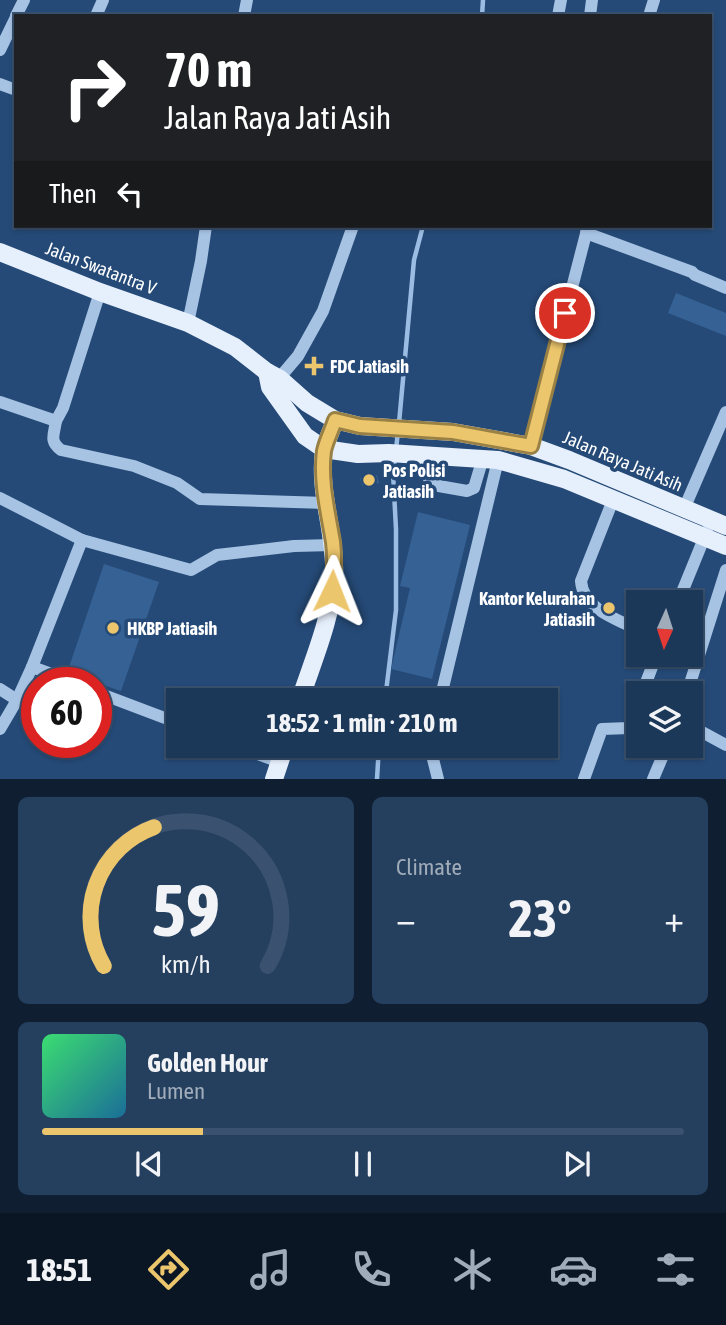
<!DOCTYPE html>
<meta charset="utf-8">
<style>
:root{--surface:#1c3859;--page:#253f5f;--text:#f1f3f6;--muted:#a0acba;--line:#3a526f;--accent:#ecc66c}
body{margin:0;font-family:"Asap Condensed",sans-serif;background:var(--page);color:var(--text);height:100vh;display:flex;flex-direction:column;font-size:26px;white-space:nowrap}
*{box-sizing:border-box;margin:0}
p{font-size:23px;color:var(--muted)}
.icon{flex:none;width:38px;height:38px;fill:none;stroke:currentColor;stroke-width:2;stroke-linecap:round;stroke-linejoin:round}
.map{position:relative;height:779px;overflow:hidden}
.sheet{display:flex;flex-direction:column;gap:18px;padding:18px;background:#0f1f31;flex:1}
.sheet>*{flex:none}
.guide{position:absolute;left:14px;top:14px;width:698px;height:214px;border-radius:0px;box-shadow:0 2px 5px #0004,0 0 0 2px var(--line);background:#202124;color:#fff;overflow:hidden}
.needle{width:46px;rotate:183deg}
.buttons{position:absolute;left:626px;top:590px;display:grid;gap:14px}
.buttons a{display:grid;place-items:center;width:77px;height:77px;border-radius:0px;background:var(--surface);box-shadow:0 2px 5px #0004,0 0 0 2px var(--line);font-size:35px}
.speed{position:absolute;left:21px;top:667px;display:flex;gap:14px;font-size:35px;font-weight:700;text-align:center}
.speed>*{display:grid;place-content:center;width:91px;height:91px;border-radius:50%;background:var(--surface);box-shadow:0 2px 5px #0004,0 0 0 2px var(--line);line-height:1}
.speed .limit{border:10px solid #d22;background:#fff;color:#111}
.pin{position:absolute;display:grid;place-items:center;width:60px;height:60px;color:#fff;margin:-30px;border:4px solid #fff;border-radius:50%;box-shadow:0 2px 7px #0007}
.me{position:absolute;width:77px;margin:-38px;rotate:2deg;stroke-linejoin:round;filter:drop-shadow(0 0 5px #0008)}
.turn{display:flex;align-items:center;gap:24px;height:147px;padding:0 35px;font-size:32px}
.turn .icon{width:91px;height:91px;stroke-width:2.5}
.turn b{display:block;font-size:49px;line-height:60px}
.then{display:flex;align-items:center;height:66px;padding:0 35px;background:#0003;gap:14px;font-size:26px}
.big{font-size:52px;font-weight:700;line-height:1.1}
.sheet .tile{flex:1;display:flex;flex-direction:column;justify-content:center;gap:10px;min-width:0;padding:0 24px;border-radius:10px;background:var(--page)}
.sheet .dial{align-items:center;gap:0}
.dial svg{height:182px;overflow:visible;fill:none;stroke:var(--line);stroke-width:7;stroke-linecap:round;text-anchor:middle}
.dial text{fill:var(--text);stroke:none}
.song{display:flex;align-items:center;gap:21px}
.cover{width:84px;height:84px;border-radius:10px;background:linear-gradient(135deg,hsl(140 70% 55%),hsl(200 70% 35%))}
.played{height:7px;border-radius:4px;background:linear-gradient(90deg,var(--accent) 25%,var(--line) 25%)}
.keys{display:flex;justify-content:space-around;direction:ltr}
.heat{display:flex;justify-content:space-between;align-items:center;font-size:38px;direction:ltr}
.sheet .tiles{flex:1;display:grid;gap:18px;grid-template-columns:1fr 1fr}
.tile:last-child{grid-column:span 2}
.trip{position:absolute;left:166px;top:688px;width:392px;height:70px;border-radius:0px;background:var(--surface);box-shadow:0 2px 5px #0004,0 0 0 2px var(--line);font-weight:700;line-height:70px;text-align:center}
.tabs{display:flex;height:112px;justify-content:space-around;align-items:center;background:#0b1624;color:var(--muted)}
.tabs .icon{width:49px;height:49px}
.tabs .selected{color:var(--accent)}
.tabs b{font-size:32px;color:var(--text)}
.map>svg:first-child{display:block}
.lines{fill:none;stroke-linecap:round;stroke-linejoin:round}
.stream{stroke:#9cbde3;stroke-width:4.5}
.building{fill:#366194}
.minor{stroke:#a7c3e3;stroke-width:12}
.major{stroke:#e6effc;stroke-width:18}
.route-casing{stroke:#998146;stroke-width:18}
.route{stroke:#ecc66c;stroke-width:12}
.poi-dot{fill:#ecc66c;stroke:#254a77;stroke-width:2.5}
.labels{text-anchor:middle;dominant-baseline:central;stroke-width:7;stroke-linejoin:round;paint-order:stroke}
.street-label{font-size:18px;fill:#fff;stroke:#254a77}
.poi-label{font-size:18px;font-weight:bold;fill:#fff;stroke:#254a77;text-anchor:start}
</style>
<div class="map">
<svg width="726" height="779" viewBox="0 0 726 779">
<rect width="100%" height="100%" fill="#254a77"/>
<g class="lines">
<g class="stream">
<polyline points="482,16 483,0"/>
<polyline points="399,423 414,260 423,226"/>
<polyline points="396,450 398,431"/>
<polyline points="385,700 396,610 396,529 393,473 395,459"/>
<polyline points="377,779 379,746"/>
</g>
</g>
<g class="building">
<polygon points="676,293 726,313 726,336 668,313"/>
<polygon points="377,475 379,483 362,486 360,478"/>
<polygon points="418,512 470,525 432,679 391,669 410,588 400,586"/>
<polygon points="104,564 159,582 121,691 67,673"/>
</g>
<g class="lines">
<g class="minor">
<polyline points="16,16 24,0"/>
<polyline points="96,16 103,0"/>
<polyline points="244,16 247,0"/>
<polyline points="558,16 561,0"/>
<polyline points="590,16 592,0"/>
<polyline points="649,16 654,0"/>
<polyline points="0,50 16,17"/>
<polyline points="0,84 16,90"/>
<polyline points="586,233 692,272 695,275 726,288"/>
<polyline points="188,323 201,261 206,226"/>
<polyline points="276,382 298,356 323,311 353,226"/>
<polyline points="0,402 56,421 63,408 100,292"/>
<path d="M56,421c-2,14 -7,20 5,29l73,16 43,17 23,16 126,4"/>
<polyline points="531,446 588,226"/>
<polyline points="427,455 428,477 433,485 467,491 474,488 483,458"/>
<polyline points="0,498 82,540"/>
<path d="M613,500l-32,81c2,28 35,38 58,49"/>
<polyline points="684,509 726,412"/>
<polyline points="678,602 707,531"/>
<polyline points="32,667 82,540 191,570 217,555 294,546 333,545"/>
<polyline points="0,689 17,700"/>
<polyline points="96,692 178,723"/>
<polyline points="642,693 657,654"/>
<polyline points="687,693 726,570"/>
<polyline points="440,700 498,460"/>
<polyline points="691,726 726,745"/>
<polyline points="0,729 17,700 32,667 73,682"/>
<polyline points="237,746 279,762"/>
<polyline points="431,746 432,755 438,779"/>
<polyline points="584,779 602,729 629,728 639,702"/>
<polyline points="653,779 667,746"/>
</g>
<g class="major">
<polyline points="0,252 100,292 188,323 235,347 267,372 280,379 307,403 335,420 360,426 453,432 531,446 569,460 726,526"/>
<polyline points="267,372 270,387 305,436 324,449 358,454 389,453 498,460 564,479 726,546"/>
<path d="M300,700c13,-40 32,-82 34,-125 2,-42 -16,-82 -10,-124 2,-10 8,-21 11,-31"/>
<polyline points="274,779 285,746"/>
</g>
</g>
<g class="lines">
<defs>
<path id="route" d="M332,591c2,-16 3,-33 1,-49 -5,-30 -13,-61 -9,-91 2,-10 8,-21 11,-31l25,6 93,6 78,14 34,-133"/>
</defs>
<use href="#route" class="route-casing"/>
<use href="#route" class="route"/>
</g>
<g class="poi-dot">
<path d="M310.5 355.5h7v7h7v7h-7v7h-7v-7h-7v-7h7z"/>
<circle cx="369" cy="480" r="7"/>
<circle cx="609" cy="608" r="7"/>
<circle cx="113" cy="628" r="7"/>
</g>
<g class="labels">
<g class="street-label">
<text transform="translate(101 268) rotate(21)">Jalan Swatantra V</text>
<text transform="translate(623 461) rotate(23)">Jalan Raya Jati Asih</text>
</g>
<g class="poi-label">
<text x="330" y="366">FDC Jatiasih</text>
<text x="383" y="470">Pos Polisi<tspan x="383" dy="21">Jatiasih</tspan></text>
<text x="595" y="598" text-anchor="end">Kantor Kelurahan<tspan x="595" dy="21">Jatiasih</tspan></text>
<text x="127" y="628">HKBP Jatiasih</text>
</g>
</g>
</svg>
<div class="buttons">
<a><svg class="needle" viewBox="-14 -14 28 28"><path d="M0-13l5 13h-10z" fill="#e53935"/><path d="M0 13l5-13h-10z" fill="#a0acba"/></svg></a>
<a><svg class="icon" aria-label="layers" viewBox="0 0 24 24"><path d="M12 4l9 5-9 5-9-5zM3 14l9 5 9-5"/></svg></a>
</div>
<div class="speed"><div class="limit">60</div></div>
<div class="pin" style="left:565px;top:313px;background:#d93025"><svg class="icon" aria-label="arrive" viewBox="0 0 24 24"><path d="M6 21V4h12l-3 4 3 4H6"/></svg></div>
<svg class="me" style="left:332px;top:591px" viewBox="-20 -20 40 40"><path d="M0-17L14 15 0 8-14 15z" fill="#ecc66c" stroke="#fff" stroke-width="4"/></svg>
<div class="trip">18:52 · 1 min · 210 m</div>
<div class="guide">
<div class="turn"><svg class="icon" aria-label="right" viewBox="0 0 24 24"><path d="M7 20v-9h11M14 6l5 5-5 5"/></svg><div><b>70 m</b>Jalan Raya Jati Asih</div></div>
<div class="then">Then<svg class="icon" aria-label="left" viewBox="0 0 24 24"><path d="M17 20v-9H6M10 6l-5 5 5 5"/></svg></div>
</div>
</div>
<section class="sheet">
<div class="tiles">
<div class="tile dial"><svg viewBox="0 0 100 80">
<path d="M14 69A42 42 0 1 1 86 69"/>
<path d="M14 69A42 42 0 0 1 36 8" stroke="#ecc66c"/>
<text x="50" y="56" font-size="32" font-weight="700">59</text>
<text x="50" y="72" font-size="11">km/h</text>
</svg></div>
<div class="tile"><p>Climate</p>
<div class="heat"><a>−</a><b class="big">23°</b><a>+</a></div>
</div>
<div class="tile">
<div class="song"><i class="cover"></i><div><b>Golden Hour</b><p>Lumen</p></div></div>
<div class="played"></div>
<div class="keys"><svg class="icon" aria-label="previous" viewBox="0 0 24 24"><path d="M18 5L8 12l10 7zM5 5v14"/></svg><svg class="icon" aria-label="pause" viewBox="0 0 24 24"><path d="M8 5v14M16 5v14"/></svg><svg class="icon" aria-label="next" viewBox="0 0 24 24"><path d="M6 5l10 7-10 7zM19 5v14"/></svg></div>
</div>
</div>
</section>
<nav class="tabs">
<b>18:51</b>
<svg class="icon selected" aria-label="directions" viewBox="0 0 24 24"><path d="M12 3l9 9-9 9-9-9zM9 14v-3h6M13 9l2 2-2 2"/></svg>
<svg class="icon" aria-label="music" viewBox="0 0 24 24"><path d="M9 18V5l10-2v13"/><circle cx="6" cy="18" r="3"/><circle cx="16" cy="16" r="3"/></svg>
<svg class="icon" aria-label="phone" viewBox="0 0 24 24"><path d="M5 4h4l2 5-3 2q2 4 5 5l2-3 5 2v4C11 20 4 13 5 4z"/></svg>
<svg class="icon" aria-label="climate" viewBox="0 0 24 24"><path d="M12 3v18M4 7l16 10M4 17L20 7"/></svg>
<svg class="icon" aria-label="car" viewBox="0 0 24 24"><path d="M5 17H2v-5l4-1 3-4h7l3 4 3 1v5h-3M9 17h6M6 11h13"/><circle cx="7" cy="17" r="2"/><circle cx="17" cy="17" r="2"/></svg>
<svg class="icon" aria-label="filters" viewBox="0 0 24 24"><path d="M4 7h16M4 17h16"/><circle cx="9" cy="7" r="2"/><circle cx="15" cy="17" r="2"/></svg>
</nav>
